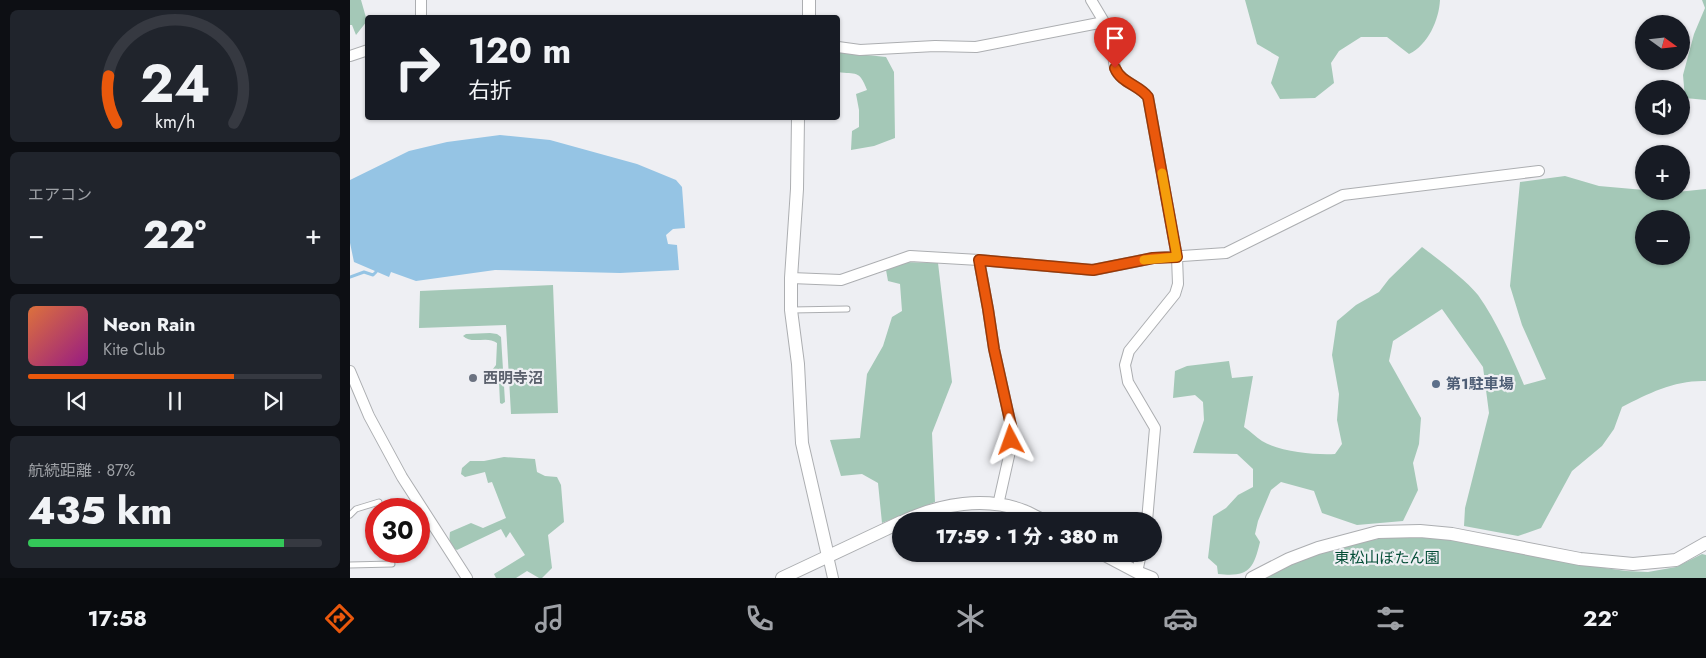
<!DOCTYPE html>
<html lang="ja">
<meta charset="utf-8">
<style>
:root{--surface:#171b24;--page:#20242c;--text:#f1f3f6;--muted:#9ea1a6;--line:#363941;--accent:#ea580c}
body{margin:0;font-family:Jost,"Noto Sans JP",sans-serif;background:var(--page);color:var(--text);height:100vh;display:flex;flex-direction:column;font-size:19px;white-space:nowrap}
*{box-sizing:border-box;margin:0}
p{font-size:16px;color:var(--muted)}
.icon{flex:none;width:28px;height:28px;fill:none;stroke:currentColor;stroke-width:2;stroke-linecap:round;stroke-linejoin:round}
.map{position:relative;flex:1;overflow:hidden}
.side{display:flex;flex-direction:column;gap:10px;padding:10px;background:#0d0f14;width:350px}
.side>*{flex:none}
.top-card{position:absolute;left:15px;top:15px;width:475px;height:105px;border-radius:5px;box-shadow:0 1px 4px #0004;background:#171b24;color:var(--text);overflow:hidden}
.needle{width:32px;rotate:105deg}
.buttons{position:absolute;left:1285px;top:15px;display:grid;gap:10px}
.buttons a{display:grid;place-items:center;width:55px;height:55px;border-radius:50%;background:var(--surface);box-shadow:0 1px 4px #0004;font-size:25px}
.speed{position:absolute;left:15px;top:498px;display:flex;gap:10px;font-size:25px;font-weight:700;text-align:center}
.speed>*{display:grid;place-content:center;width:65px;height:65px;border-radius:50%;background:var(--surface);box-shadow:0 1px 4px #0004;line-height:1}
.speed .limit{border:8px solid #d22;background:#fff;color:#111}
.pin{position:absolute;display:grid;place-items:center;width:42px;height:42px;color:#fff;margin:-51px -21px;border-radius:50% 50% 50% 0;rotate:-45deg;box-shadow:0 0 5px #0007}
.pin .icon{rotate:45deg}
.me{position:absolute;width:55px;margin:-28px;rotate:356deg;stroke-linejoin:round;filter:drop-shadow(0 0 4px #0008)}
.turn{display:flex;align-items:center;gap:18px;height:105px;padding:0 20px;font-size:22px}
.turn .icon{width:65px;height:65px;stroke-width:2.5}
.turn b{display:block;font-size:35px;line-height:42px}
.big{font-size:38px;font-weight:800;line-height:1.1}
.side .card{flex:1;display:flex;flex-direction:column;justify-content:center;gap:8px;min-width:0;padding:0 18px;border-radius:8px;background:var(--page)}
.side .dial{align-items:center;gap:0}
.dial svg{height:130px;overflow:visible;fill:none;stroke:var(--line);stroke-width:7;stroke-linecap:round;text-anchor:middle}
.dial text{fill:var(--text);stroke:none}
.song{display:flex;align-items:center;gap:15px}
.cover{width:60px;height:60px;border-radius:8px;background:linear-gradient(135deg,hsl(20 70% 55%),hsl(310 70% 35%))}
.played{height:5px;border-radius:2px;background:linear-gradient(90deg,var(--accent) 70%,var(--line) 70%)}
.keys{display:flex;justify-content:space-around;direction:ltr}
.heat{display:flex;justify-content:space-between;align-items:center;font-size:28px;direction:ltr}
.charge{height:8px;border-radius:4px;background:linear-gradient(90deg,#34c759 87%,var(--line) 0)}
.trip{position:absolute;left:542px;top:512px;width:270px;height:50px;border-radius:25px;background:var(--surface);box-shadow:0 1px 4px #0004;font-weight:800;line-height:50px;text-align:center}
.tabs{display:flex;height:80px;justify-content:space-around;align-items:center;background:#090b0e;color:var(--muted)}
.tabs .icon{width:35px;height:35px}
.tabs .on{color:var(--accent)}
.tabs b{font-size:22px;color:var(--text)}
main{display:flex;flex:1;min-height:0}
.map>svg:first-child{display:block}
.green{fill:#a4c8b7;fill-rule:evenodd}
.water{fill:#95c4e4}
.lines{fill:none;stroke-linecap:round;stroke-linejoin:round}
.stream{stroke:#95c4e4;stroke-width:3}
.service-casing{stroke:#acaeb1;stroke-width:7}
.minor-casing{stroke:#acaeb1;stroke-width:12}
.tertiary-casing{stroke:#acaeb1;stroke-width:14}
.service{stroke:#fff;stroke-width:5}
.minor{stroke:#fff;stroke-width:10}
.tertiary{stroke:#fff;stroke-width:12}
.route-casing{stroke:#983908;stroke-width:12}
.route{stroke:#ea580c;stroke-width:9}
.slow{stroke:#f59e0b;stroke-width:9}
.worship-dot{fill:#6b7280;stroke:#eeeff3;stroke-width:2}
.service-dot{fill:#5c6f8a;stroke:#eeeff3;stroke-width:2}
.labels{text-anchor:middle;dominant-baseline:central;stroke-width:4.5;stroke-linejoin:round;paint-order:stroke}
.worship-label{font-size:15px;font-weight:bold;fill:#5b616d;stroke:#eeeff3;text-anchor:start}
.service-label{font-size:15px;font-weight:bold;fill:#4e5e75;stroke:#eeeff3;text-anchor:start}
.park-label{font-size:15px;fill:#034d36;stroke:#eeeff3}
</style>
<main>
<section class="side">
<div class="card dial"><svg viewBox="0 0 100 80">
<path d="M14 69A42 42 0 1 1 86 69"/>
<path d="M14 69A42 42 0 0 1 9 40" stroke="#ea580c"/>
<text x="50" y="56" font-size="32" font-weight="700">24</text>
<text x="50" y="72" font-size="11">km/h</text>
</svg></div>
<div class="card"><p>エアコン</p>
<div class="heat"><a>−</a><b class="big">22°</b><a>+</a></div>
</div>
<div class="card">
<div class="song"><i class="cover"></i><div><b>Neon Rain</b><p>Kite Club</p></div></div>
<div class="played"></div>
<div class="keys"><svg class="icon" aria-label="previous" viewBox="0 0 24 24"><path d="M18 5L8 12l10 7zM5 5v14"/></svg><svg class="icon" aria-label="pause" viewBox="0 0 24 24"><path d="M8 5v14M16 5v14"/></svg><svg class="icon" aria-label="next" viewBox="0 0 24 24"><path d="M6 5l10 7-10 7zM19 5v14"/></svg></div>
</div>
<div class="card"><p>航続距離 · 87%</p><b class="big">435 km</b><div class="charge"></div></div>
</section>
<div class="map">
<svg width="1356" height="578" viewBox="0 0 1356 578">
<rect width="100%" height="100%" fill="#eeeff3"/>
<g class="green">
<polygon points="0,0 11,0 17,21 6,35 2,25 0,25"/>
<path d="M895,0h195c-1,20 -12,45 -31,54l-22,-17h-26l-22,14 -8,12 3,20 -19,15 -35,1 -9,-16 8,-26 -22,-13z"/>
<polygon points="1352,0 1356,0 1356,100 1335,98 1333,75 1344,34 1355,8"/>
<path d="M488,52l48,5 8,15 1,66 -21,8 -23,4 1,-19 7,-4v-17l-3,-16 11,-4c-8,-21 -11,-15 -29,-18z"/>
<path d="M1215,176l34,10 45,4v1l33,1 29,-3v192c-31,-1 -57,12 -84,26l-8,22 -12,17 -30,25 -31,57 -23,8 -54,-10 1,-18 24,-95 -6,-46 -41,-58 -49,32 -4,20 32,57 -2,26 -6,19 5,27 -15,31 -46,4 -35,-12 -8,-22 -33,-9 -10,8 -13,31 -3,13 5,8c-7,29 -12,35 -42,32l-1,-8 -9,-8 5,-42 13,-8 12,-13 15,-8v-18l-16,-15 -44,-1 11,-33 -1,-18 -8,-7 -22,3 2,-27 12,-5 42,-5 3,17 21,-2 -9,51c6,4 12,10 18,14 18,11 52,14 73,13l7,-10 -5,-24 2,-26 -7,-39 5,-34 19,-16 23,-13 10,-13 33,-32c16,12 44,33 56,48 19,27 33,59 46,90l22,-6 -24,-54 -12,-39 10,-104zM1294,219h37v37h-37z"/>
<polygon points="554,262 588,263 602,382 582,433 585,502 532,523 528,483 512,474 491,476 480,440 510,438 517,374 533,346 542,317 552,311 550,284 538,281 536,270"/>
<polygon points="203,285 208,413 161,414 156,325 69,328 70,291"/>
<path d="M140,333l7,1 4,3 4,65 -3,2 -2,-1 -1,-21 -6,-1 -4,-7 7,-9 1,-22c-10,-8 -25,2 -34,-7l3,-2z"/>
<path d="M154,457l31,2 2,13 8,4 12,1 4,8 3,37 -16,13 4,33 -10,10h-3l-12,-7 -11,7h-20l-2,-4 31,-19 -15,-23 -4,6 -5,-9 -44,21c-8,-4 -8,-11 -7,-18l21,-9 12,5 23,-10 -14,-36 -4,1 -3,-11 -20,5 -4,-3 1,-6 8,-7h14z"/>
<path d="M1048,537l54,2 125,25 49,7 22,1 28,-5 26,-13 4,1v23h-445c44,-22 88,-38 137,-41z"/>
</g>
<polygon class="water" points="150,135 200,140 287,164 326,180 332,187 335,228 323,229 316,235 318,244 327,245 329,270 270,273 145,270 66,281 41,272 39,277 4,262 0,243 0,180 59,151 97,142"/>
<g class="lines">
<polyline class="stream" points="0,277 14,272 23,275 26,272"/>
<defs>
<g id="service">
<polyline points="442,310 497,309"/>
<polyline points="0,515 6,509 29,502"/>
<polyline points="0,565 42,564"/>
</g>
<g id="minor">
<path d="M741,0l18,30 6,38c6,15 24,17 33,29l29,160 1,27 -3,10 -46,57 -4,14 3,17 27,46 -8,93"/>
<polyline points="71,18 71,0"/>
<polyline points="488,47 510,50 585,46 626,47 754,22"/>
<polyline points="0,56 18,50"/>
<polyline points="629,260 638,309 644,349 662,430 661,447 648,505"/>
<polyline points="441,278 491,280 560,256 629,260 743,270 803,258 876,253 993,195 1189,171"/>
<polyline points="0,371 19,416 52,477 117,578"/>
<polyline points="478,556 483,578"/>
<polyline points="787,572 791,554"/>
</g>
<g id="tertiary">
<polyline points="459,18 459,0"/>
<polyline points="448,118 447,189 441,278 441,310 448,364 452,443 478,556"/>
<path d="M554,521c37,-17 81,-25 120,-10 7,3 14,7 21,10"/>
<polyline points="753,554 787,572 802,578"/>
<polyline points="432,578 551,522"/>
<polyline points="902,578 939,559 968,548 1028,532 1070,531 1102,534 1230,559 1283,564 1326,560 1356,543"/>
</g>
</defs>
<use href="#service" class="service-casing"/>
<use href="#minor" class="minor-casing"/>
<use href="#tertiary" class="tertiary-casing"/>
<use href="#service" class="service"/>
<use href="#minor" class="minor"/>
<use href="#tertiary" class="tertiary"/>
</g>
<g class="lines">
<defs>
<path id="route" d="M661,440l1,-10 -18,-81 -6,-40 -9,-49 114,10 60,-12 24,-1 -29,-160c-9,-12 -27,-14 -33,-29"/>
</defs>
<use href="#route" class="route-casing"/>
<use href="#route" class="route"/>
<polyline class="slow" points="794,260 827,257 812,173"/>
</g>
<circle class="worship-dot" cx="123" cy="378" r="5"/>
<circle class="service-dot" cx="1086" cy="384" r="5"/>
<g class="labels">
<g class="worship-label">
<text x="133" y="378">西明寺沼</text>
</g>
<g class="service-label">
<text x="1096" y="384">第1駐車場</text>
</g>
<g class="park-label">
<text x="1037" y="558">東松山ぼたん園</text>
</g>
</g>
</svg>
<div class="buttons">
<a><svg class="needle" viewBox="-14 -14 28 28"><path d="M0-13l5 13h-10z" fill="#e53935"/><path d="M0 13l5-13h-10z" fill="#9ea1a6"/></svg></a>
<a><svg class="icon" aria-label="sound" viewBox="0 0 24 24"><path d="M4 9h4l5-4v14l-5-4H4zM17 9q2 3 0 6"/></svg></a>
<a>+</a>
<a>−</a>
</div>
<div class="speed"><div class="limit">30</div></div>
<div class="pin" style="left:765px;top:68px;background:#d93025"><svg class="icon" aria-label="arrive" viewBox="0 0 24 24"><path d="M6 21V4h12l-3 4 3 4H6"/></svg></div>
<svg class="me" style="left:661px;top:440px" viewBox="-20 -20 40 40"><path d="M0-17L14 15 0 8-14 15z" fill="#ea580c" stroke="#fff" stroke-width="4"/></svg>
<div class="trip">17:59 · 1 分 · 380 m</div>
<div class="top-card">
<div class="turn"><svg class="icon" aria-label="right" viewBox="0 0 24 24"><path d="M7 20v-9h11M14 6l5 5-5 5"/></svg><div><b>120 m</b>右折</div></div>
</div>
</div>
</main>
<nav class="tabs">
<b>17:58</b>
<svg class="icon on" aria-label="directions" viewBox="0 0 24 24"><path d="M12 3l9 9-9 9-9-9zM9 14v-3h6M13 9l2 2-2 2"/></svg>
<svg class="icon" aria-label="music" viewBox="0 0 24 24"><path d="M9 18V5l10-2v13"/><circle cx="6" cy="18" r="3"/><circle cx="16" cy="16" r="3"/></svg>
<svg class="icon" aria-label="phone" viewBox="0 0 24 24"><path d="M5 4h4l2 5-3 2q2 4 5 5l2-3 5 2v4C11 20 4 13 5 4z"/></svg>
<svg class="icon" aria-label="climate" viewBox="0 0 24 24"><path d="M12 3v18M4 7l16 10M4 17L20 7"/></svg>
<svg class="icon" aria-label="car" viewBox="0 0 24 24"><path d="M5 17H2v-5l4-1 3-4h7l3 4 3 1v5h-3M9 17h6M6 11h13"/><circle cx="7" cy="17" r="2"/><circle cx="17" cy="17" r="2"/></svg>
<svg class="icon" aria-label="filters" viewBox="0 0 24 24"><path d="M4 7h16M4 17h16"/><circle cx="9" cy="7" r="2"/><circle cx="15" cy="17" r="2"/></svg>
<b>22°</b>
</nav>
